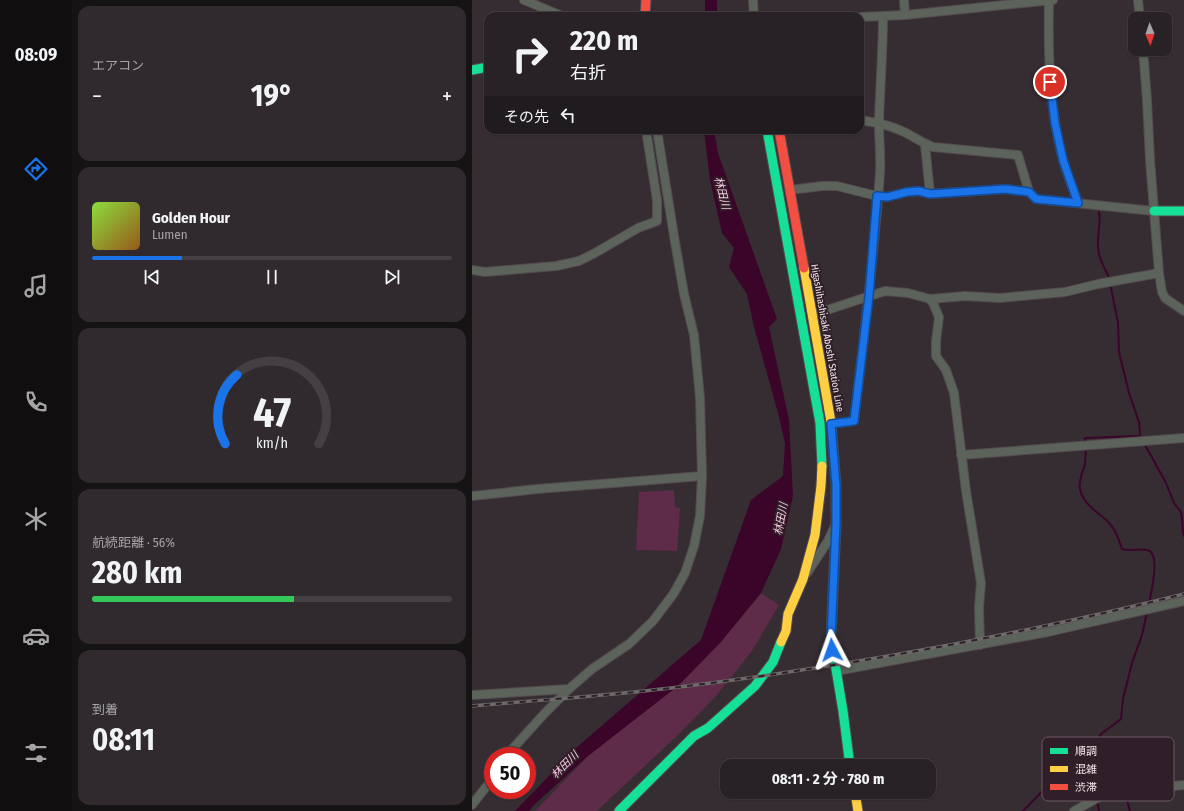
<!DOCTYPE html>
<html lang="ja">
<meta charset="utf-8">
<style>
:root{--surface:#282226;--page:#302a2e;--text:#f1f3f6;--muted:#a5a4a7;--line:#443f43;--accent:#1a73e8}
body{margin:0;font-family:"Fira Sans Condensed","Noto Sans JP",sans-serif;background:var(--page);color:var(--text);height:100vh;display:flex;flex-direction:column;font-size:15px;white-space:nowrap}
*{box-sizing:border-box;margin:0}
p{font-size:13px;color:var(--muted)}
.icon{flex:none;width:22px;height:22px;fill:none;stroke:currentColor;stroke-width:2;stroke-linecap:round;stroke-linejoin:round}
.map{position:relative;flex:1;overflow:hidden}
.drawer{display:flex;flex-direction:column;gap:6px;padding:6px;background:#161315;width:400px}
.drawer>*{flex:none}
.hud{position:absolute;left:12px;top:12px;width:380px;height:122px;border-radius:12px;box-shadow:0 1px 3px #0004,0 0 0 1px var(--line);background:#282226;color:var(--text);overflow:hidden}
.needle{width:26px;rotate:178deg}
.fabs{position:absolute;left:656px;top:12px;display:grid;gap:8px}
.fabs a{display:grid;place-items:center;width:44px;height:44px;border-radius:8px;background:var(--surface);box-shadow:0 1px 3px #0004,0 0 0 1px var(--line);font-size:20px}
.speed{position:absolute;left:12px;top:747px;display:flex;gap:8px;font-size:20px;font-weight:700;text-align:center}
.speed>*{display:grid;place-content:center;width:52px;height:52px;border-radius:50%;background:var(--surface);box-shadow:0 1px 3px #0004,0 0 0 1px var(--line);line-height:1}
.speed .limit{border:6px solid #d22;background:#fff;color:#111}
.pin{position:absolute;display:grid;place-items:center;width:34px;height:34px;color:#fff;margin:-17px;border:2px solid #fff;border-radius:50%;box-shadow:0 1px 4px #0007}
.me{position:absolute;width:44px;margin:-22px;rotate:356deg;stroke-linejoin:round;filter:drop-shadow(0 0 3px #0008)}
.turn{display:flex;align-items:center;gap:14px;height:84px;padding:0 20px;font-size:18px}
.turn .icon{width:52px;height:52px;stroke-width:2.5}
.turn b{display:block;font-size:28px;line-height:34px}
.then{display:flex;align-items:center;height:38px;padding:0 20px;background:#0003;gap:8px;font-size:15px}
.big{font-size:30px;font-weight:700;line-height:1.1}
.drawer .card{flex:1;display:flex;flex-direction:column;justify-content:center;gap:6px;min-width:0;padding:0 14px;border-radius:12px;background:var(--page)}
.drawer .dial{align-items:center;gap:0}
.dial svg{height:104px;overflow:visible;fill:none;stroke:var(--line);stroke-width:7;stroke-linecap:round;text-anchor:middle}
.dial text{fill:var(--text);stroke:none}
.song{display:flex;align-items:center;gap:12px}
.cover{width:48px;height:48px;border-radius:6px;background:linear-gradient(135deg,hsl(90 70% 55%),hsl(30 70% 35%))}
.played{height:4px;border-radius:2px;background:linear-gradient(90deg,var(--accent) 25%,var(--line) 25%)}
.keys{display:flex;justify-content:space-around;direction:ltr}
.heat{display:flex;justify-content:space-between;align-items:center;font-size:22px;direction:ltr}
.charge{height:6px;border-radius:3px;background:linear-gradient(90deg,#34c759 56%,var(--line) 0)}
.trip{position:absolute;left:248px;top:759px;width:216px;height:40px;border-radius:12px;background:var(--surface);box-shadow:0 1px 3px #0004,0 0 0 1px var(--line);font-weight:700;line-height:40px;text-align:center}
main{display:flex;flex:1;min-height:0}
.menu{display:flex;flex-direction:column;width:72px;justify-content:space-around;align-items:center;background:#100e0f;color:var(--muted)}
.menu .icon{width:28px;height:28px}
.menu .active{color:var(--accent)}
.menu b{font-size:18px;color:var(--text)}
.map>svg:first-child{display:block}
.green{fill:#5e2b49}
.water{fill:#3b0429}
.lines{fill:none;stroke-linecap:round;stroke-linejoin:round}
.stream{stroke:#3b0429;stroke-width:2}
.street-casing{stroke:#534b4f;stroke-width:10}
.fast-casing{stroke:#534b4f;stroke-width:11}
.slow-casing{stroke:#534b4f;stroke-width:11}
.jam-casing{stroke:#534b4f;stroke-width:11}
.street{stroke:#5c635b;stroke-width:8}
.fast{stroke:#16e098;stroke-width:9}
.slow{stroke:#ffcf43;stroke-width:9}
.jam{stroke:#f24e42;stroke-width:9}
.rail-casing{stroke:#6c6b69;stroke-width:3.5}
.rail{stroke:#301f28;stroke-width:2;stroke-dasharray:6;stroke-linecap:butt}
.route-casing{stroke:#114b97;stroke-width:10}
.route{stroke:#1a73e8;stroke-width:7}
.labels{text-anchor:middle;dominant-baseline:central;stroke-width:4;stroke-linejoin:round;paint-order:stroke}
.street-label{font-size:10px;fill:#f0e4ea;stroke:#301f28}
.water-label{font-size:11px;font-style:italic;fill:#f6c8e0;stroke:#301f28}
.key{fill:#301f28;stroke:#6a5a62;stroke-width:1}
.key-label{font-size:11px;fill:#f0e4ea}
</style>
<main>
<nav class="menu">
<b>08:09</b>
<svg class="icon active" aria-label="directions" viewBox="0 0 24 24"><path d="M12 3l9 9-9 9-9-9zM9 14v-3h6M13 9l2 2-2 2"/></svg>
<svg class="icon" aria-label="music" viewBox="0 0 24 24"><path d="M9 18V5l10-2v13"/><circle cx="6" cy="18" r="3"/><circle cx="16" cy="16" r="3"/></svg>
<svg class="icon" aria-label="phone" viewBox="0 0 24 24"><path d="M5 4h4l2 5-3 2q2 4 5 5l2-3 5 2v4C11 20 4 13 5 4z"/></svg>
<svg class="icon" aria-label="climate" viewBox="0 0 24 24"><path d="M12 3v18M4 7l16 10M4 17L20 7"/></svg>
<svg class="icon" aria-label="car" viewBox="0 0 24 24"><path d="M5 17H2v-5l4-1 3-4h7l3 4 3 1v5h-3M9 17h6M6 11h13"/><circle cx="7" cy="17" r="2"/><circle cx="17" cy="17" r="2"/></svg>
<svg class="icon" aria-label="filters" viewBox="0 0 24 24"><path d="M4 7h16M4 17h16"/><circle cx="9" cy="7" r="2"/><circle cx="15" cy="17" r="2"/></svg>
</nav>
<section class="drawer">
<div class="card"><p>エアコン</p>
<div class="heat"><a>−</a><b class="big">19°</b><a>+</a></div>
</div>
<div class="card">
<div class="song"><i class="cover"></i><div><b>Golden Hour</b><p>Lumen</p></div></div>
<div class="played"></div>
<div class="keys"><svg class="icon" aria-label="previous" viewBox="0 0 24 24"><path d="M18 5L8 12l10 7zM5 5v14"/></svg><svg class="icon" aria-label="pause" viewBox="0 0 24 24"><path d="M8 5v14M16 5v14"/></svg><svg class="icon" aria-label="next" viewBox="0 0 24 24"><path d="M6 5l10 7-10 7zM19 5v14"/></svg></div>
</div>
<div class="card dial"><svg viewBox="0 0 100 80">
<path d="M14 69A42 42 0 1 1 86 69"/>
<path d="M14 69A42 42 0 0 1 23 16" stroke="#1a73e8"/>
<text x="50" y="56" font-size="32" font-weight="700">47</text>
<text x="50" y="72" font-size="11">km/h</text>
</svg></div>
<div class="card"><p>航続距離 · 56%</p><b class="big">280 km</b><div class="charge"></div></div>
<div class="card"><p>到着</p><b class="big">08:11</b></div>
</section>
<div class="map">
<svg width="712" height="811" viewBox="0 0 712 811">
<rect width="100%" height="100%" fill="#362d32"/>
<g class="green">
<polygon points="202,490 203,507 208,508 205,551 164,550 167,492"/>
<polygon points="289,593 307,605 280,651 244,696 207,734 125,811 63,811 116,756 248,643"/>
</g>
<g class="water">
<rect x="233" y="0" width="12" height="16"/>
<polygon points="232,130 242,130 246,153 305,319 297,327 317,420 321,496 309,549 289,593 248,643 206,686 116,756 63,804 57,811 43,811 104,748 229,640 279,500 311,476 313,443 306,413 282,327 275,294 257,267 262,248 250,233 238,180"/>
</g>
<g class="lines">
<g class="stream">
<path d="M627,212c2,10 -1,19 -1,29 -1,14 5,25 12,38"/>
<polyline points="638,283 646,323 647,352 657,393 667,422 668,435"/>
<polyline points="672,443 694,483 702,503 709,512 710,518 711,533 712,536"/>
<polyline points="613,444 613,438 668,436"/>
<path d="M614,448c0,5 -1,11 -1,16 -2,8 -7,17 -5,25 4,18 19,22 30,35 6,6 9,16 12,25 8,3 17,-1 25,1 15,3 3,47 1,58"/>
<polyline points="625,793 618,779 615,757 618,755 629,734 649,719 651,699 660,663 670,635 675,612"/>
<polyline points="652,793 653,793 658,811"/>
<polyline points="625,800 627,811"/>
<path d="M551,811c10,-10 20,-21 31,-31 10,-9 22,-14 33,-23"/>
</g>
<defs>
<g id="street">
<polyline points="52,0 90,16"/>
<polyline points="281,0 282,16"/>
<polyline points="432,0 433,15"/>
<polyline points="666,0 668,19"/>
<path d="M577,1c-1,53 0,107 14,159 4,14 10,29 15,43"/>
<polyline points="388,17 433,15 581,0"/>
<polyline points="671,49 675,100 678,160 687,273 690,292 693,298 712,311"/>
<path d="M388,120c14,2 29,5 42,11 11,5 20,12 31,16l85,8 11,37"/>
<polyline points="453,144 458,194"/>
<polyline points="318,190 350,186 365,186 405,196 415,197 435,192 447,191 458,194 533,189 557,192 564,199 682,211"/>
<polyline points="0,270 13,272 84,266 107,261 123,253 166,228 185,221 185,200 174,130"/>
<polyline points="458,299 461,303 467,317 464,341 464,356 474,370 482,393 494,491 509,583 507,607 508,645"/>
<polyline points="340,315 413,291 436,293 458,299 493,296 528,298 593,292 626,284 687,273"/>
<path d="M359,424l23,-3c10,-82 20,-165 26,-248 1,-17 -1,-34 -1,-51 1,-36 4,-71 4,-106"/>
<polyline points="489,455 712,438"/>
<polyline points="0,496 65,489 230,476"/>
<polyline points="335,573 356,541 362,528"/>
<polyline points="364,671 576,632 712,601"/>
<polyline points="0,695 97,689"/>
<polyline points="34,756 73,713 97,689 120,669 157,644 181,621 202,593 213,573 222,546 228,516 230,476 228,398 222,335 212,294 203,242 185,130"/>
<polyline points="0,805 21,778"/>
<polyline points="602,811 629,796 644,791 712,785"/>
</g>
<g id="fast">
<polyline points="0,70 16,67"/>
<polyline points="295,130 348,423 350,466"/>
<polyline points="682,211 712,211"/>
<polyline points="359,422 364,485 364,525 359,639 371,711 378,766"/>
<polyline points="147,811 222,736 236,728 283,686 301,662 309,642"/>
</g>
<g id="slow">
<polyline points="332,268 359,422"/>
<polyline points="309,642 314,631 316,614 331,579 343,535 349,486 350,466"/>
<polyline points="383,792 386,811"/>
</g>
<g id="jam">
<polyline points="173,16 174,0"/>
<polyline points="307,130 332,268"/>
</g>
</defs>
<use href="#street" class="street-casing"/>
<use href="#fast" class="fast-casing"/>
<use href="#slow" class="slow-casing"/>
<use href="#jam" class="jam-casing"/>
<use href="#street" class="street"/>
<use href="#fast" class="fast"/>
<use href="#slow" class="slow"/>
<use href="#jam" class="jam"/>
<defs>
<path id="rail" d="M0,706c66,-6 133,-10 199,-18 172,-21 344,-52 513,-94"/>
</defs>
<use href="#rail" class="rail-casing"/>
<use href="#rail" class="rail"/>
</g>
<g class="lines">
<defs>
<polyline id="route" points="360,650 359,639 364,524 364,485 359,424 382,421 397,296 405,196 415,197 435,192 447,191 458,194 533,189 557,192 564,199 606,203 591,160 583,123 578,82"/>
</defs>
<use href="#route" class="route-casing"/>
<use href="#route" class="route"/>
</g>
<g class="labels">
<g class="street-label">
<text transform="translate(355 338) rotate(80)">Higashihashisaki Aboshi Station Line</text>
</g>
<g class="water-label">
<text transform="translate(250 193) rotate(76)">林田川</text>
<text transform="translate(309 519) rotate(-80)">林田川</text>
<text transform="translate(93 765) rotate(-45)">林田川</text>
</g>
</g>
<rect x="570" y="737" width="132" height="64" rx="6" class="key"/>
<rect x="578" y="748" width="18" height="6" fill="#16e098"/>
<rect x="578" y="766" width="18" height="6" fill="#ffcf43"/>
<rect x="578" y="784" width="18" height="6" fill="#f24e42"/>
<g class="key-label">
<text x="603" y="755">順調</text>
<text x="603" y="773">混雑</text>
<text x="603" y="791">渋滞</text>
</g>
</svg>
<div class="fabs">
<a><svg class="needle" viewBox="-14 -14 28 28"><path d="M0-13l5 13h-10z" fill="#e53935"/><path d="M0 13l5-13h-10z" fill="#a5a4a7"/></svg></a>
</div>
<div class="speed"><div class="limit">50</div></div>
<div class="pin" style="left:578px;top:82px;background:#d93025"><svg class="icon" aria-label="arrive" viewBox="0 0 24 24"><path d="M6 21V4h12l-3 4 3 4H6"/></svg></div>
<svg class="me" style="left:360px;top:650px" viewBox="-20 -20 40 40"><path d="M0-17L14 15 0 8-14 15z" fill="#1a73e8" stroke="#fff" stroke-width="4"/></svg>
<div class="trip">08:11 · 2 分 · 780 m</div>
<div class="hud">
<div class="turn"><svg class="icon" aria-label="right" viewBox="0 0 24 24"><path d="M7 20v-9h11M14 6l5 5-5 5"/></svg><div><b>220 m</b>右折</div></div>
<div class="then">その先<svg class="icon" aria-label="left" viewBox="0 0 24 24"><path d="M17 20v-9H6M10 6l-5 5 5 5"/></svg></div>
</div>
</div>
</main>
